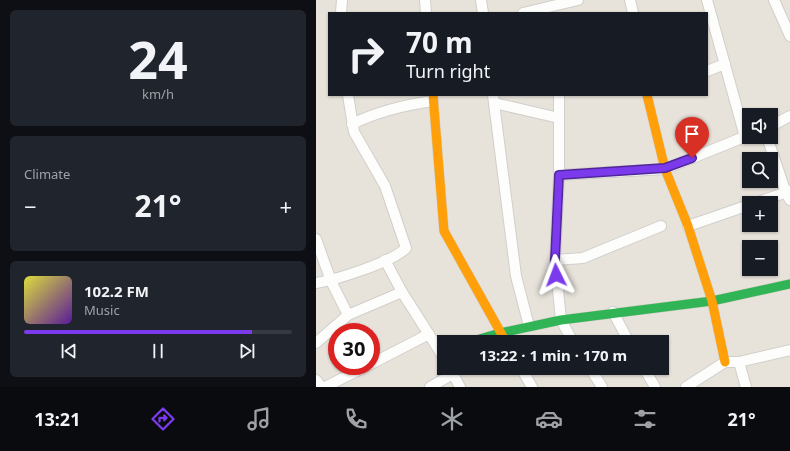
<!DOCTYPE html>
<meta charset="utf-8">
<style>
:root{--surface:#171b24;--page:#20242c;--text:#f1f3f6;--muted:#9ea1a6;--line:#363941;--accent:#7c3aed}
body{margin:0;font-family:"Noto Sans",sans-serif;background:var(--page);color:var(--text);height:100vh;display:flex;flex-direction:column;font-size:15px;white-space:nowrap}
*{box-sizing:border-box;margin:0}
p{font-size:13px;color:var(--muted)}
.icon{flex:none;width:22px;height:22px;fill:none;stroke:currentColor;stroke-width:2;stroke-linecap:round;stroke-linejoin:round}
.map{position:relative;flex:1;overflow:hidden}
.drawer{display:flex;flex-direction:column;gap:10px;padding:10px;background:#0d0f14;width:316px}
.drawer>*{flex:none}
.banner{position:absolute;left:12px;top:12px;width:380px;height:84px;border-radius:0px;box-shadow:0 1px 3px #0004;background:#171b24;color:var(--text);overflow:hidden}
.buttons{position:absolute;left:426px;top:108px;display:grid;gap:8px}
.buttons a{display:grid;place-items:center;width:36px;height:36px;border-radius:0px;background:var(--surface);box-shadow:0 1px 3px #0004;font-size:20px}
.speed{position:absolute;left:12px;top:323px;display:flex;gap:8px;font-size:20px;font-weight:700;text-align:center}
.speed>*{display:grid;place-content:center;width:52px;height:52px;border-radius:50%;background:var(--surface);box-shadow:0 1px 3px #0004;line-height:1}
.speed .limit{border:6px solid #d22;background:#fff;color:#111}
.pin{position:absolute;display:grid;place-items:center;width:34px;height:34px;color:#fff;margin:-41px -17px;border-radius:50% 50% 50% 0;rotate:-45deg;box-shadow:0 0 4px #0007}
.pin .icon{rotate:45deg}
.me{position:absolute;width:44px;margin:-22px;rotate:357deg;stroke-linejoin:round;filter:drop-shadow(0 0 3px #0008)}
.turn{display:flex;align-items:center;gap:14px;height:84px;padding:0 12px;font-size:18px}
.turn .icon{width:52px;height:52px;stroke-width:2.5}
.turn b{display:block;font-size:28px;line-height:34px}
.big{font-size:30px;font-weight:700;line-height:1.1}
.drawer .tile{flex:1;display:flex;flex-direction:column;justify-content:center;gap:6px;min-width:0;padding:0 14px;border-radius:6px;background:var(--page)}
.drawer .dial{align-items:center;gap:0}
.dial b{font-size:52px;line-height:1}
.song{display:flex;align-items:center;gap:12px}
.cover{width:48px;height:48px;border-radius:6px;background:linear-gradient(135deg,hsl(60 70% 55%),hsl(270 70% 35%))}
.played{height:4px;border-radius:2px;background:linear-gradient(90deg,var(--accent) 85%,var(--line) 85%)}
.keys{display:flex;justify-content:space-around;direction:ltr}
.heat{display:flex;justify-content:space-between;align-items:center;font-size:22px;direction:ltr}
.trip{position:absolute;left:121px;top:335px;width:232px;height:40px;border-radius:0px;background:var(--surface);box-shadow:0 1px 3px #0004;font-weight:700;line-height:40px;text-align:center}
.tab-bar{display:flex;height:64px;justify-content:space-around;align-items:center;background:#090b0e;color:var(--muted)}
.tab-bar .icon{width:28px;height:28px}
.tab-bar .on{color:var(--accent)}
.tab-bar b{font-size:18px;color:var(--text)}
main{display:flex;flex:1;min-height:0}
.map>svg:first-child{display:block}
.residential{fill:#e7e3db;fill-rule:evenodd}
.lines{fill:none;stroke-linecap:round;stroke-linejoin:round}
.street-casing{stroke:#d1cfcb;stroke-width:12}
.fast-casing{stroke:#d2cec4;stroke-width:10}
.slow-casing{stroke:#d2cec4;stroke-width:10}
.street{stroke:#fdfdfc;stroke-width:10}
.fast{stroke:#30b455;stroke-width:9}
.slow{stroke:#ff9f0a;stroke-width:9}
.route-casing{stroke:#51269a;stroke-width:10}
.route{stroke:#7c3aed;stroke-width:7}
</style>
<main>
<section class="drawer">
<div class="tile dial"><b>24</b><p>km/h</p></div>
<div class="tile"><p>Climate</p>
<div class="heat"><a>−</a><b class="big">21°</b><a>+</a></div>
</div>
<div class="tile">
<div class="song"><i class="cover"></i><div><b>102.2 FM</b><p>Music</p></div></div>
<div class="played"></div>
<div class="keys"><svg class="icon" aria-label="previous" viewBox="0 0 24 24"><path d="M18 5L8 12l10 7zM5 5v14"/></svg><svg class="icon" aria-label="pause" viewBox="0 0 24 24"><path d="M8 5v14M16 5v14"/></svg><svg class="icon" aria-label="next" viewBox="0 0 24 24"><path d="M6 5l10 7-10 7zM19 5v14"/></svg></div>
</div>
</section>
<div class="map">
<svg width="474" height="387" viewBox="0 0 474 387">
<rect width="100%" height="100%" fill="#f3f1ed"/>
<path class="residential" d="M0,0h474v387h-474zM13,13h378v82h-378zM433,115h22v22h-22zM433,159h22v22h-22zM433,203h22v22h-22zM433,247h22v22h-22zM21,332h34v34h-34zM128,342h218v26h-218z"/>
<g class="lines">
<defs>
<g id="street">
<polyline points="109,0 110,13"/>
<polyline points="165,0 167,13"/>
<polyline points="314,0 317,13"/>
<polyline points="391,0 429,137"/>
<polyline points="458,0 474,36"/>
<polyline points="25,13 26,0"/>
<polyline points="207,13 262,0"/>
<polyline points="391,71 409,64"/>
<polyline points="177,95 200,276 213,326"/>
<polyline points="243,95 243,175 239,260 245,320 257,342"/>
<polyline points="178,103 243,118"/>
<path d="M36,124c27,-13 51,-19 81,-23"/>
<polyline points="455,126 474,116"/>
<polyline points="451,137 470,193 474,200"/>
<polyline points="243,175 349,169 433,135"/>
<polyline points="439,203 474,191"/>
<polyline points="372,226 433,205"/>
<polyline points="0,239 15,281 32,315"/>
<polyline points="69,260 86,292 128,358"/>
<polyline points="239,260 267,258 345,226"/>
<path d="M0,283c19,-3 77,-21 90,-35l-21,-62 -31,-54 -6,-37"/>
<polyline points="297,312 313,342"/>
<polyline points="0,343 32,315 86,292"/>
<polyline points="423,362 430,387"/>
<polyline points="55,364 113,334"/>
<polyline points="134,368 144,387"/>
<polyline points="205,368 216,387"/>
<polyline points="274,368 286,387"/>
<polyline points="328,368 339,387"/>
<polyline points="0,380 5,387"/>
<polyline points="9,387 51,366"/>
<polyline points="114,387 137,374"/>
<polyline points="370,387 409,362 423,362 474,350"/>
</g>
<polyline id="fast" points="153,342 184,333 245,320 396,301 474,284"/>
<g id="slow">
<polyline points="117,95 128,231 190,342"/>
<polyline points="331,95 349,169 372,226 396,301 409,362"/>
</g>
</defs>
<use href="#street" class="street-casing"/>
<use href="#fast" class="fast-casing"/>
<use href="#slow" class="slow-casing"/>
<use href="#street" class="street"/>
<use href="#fast" class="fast"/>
<use href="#slow" class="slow"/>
</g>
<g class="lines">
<defs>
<polyline id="route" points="240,275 239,260 243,175 349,168 376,158"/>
</defs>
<use href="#route" class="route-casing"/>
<use href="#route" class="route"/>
</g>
</svg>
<div class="buttons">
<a><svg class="icon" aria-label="sound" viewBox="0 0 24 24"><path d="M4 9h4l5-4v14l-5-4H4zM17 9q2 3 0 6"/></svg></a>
<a><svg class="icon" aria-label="search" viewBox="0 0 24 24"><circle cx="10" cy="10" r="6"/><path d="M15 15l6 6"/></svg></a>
<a>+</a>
<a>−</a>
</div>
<div class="speed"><div class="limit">30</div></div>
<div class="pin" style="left:376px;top:158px;background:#d93025"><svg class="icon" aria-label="arrive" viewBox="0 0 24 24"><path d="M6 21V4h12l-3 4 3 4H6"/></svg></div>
<svg class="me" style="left:240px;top:275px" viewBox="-20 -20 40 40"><path d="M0-17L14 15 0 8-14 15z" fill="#7c3aed" stroke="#fff" stroke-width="4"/></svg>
<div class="trip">13:22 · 1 min · 170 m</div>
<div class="banner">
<div class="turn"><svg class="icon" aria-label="right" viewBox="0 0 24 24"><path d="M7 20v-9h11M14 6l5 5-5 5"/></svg><div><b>70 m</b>Turn right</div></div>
</div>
</div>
</main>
<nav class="tab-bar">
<b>13:21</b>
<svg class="icon on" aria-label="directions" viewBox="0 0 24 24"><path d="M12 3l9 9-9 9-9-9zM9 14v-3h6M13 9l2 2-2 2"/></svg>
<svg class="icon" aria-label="music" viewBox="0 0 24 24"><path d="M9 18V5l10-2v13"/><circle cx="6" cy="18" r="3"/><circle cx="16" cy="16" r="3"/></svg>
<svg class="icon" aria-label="phone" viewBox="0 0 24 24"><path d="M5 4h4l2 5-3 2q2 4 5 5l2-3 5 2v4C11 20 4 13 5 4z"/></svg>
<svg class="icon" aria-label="climate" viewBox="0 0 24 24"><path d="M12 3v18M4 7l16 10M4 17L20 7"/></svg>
<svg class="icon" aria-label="car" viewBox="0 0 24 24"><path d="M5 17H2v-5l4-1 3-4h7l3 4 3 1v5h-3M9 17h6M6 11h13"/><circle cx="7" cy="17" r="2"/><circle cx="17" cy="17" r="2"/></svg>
<svg class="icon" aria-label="filters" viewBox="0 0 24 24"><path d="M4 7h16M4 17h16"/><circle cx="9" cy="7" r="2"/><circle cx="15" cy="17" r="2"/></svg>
<b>21°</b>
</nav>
